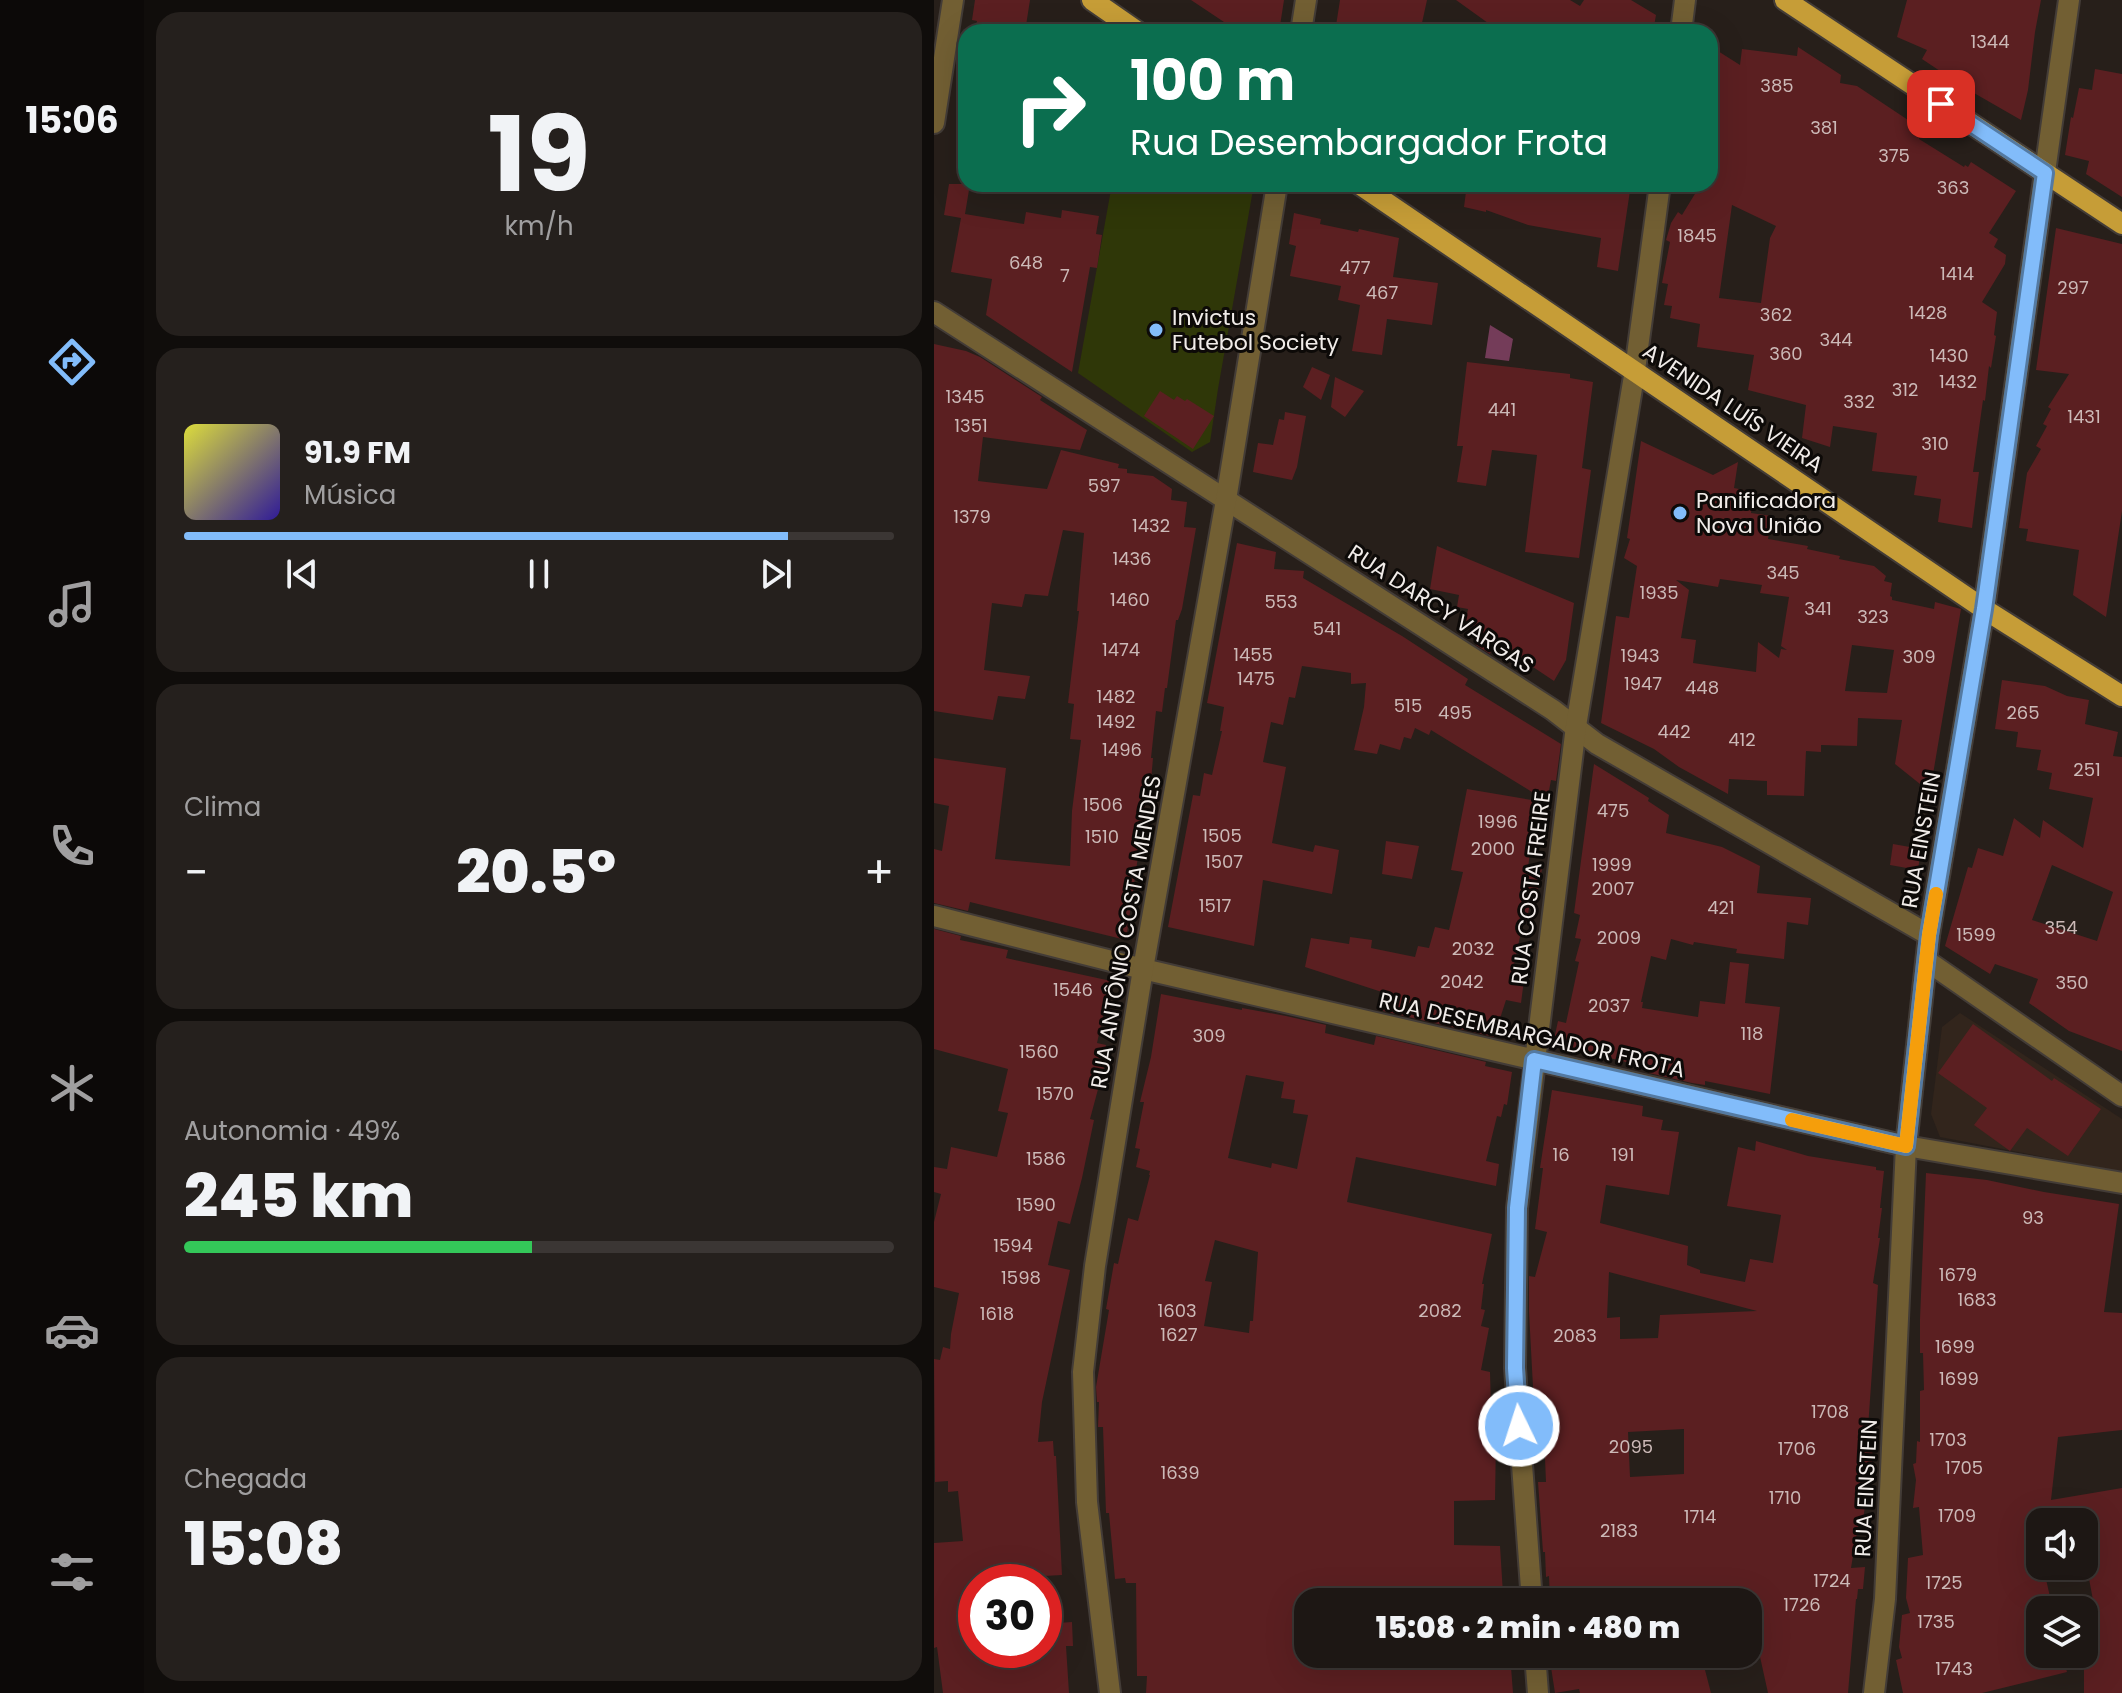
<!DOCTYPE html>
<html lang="pt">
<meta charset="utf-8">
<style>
:root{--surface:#1d1714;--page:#25201d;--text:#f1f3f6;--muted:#a09fa0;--line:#3b3634;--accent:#82bcfa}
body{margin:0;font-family:Poppins,sans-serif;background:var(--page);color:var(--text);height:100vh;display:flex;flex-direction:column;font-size:30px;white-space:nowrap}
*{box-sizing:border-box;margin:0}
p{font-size:26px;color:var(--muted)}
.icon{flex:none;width:44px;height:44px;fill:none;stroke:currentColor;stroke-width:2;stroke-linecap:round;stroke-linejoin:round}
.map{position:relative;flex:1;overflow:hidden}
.panel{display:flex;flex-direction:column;gap:12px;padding:12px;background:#100d0b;width:790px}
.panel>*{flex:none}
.guide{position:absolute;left:24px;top:24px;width:760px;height:168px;border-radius:24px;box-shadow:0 8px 32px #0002,0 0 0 2px var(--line);background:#0b6e4f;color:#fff;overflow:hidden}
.controls{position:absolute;left:1092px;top:1508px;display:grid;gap:16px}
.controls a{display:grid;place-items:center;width:72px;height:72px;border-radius:16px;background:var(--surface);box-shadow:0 8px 32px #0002,0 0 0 2px var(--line);font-size:40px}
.speed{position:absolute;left:24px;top:1564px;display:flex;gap:16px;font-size:40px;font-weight:700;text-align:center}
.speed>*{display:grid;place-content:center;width:104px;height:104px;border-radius:50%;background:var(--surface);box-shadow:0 8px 32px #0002,0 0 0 2px var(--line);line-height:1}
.speed .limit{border:12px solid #d22;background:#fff;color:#111}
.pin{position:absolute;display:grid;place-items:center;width:68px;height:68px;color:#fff;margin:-34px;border-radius:16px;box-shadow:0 4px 12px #0006}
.me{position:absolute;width:88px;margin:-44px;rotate:356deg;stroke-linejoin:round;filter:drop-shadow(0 0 6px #0008)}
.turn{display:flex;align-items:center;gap:28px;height:168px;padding:0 40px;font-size:36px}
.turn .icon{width:104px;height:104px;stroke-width:2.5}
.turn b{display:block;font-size:56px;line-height:68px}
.big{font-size:60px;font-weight:800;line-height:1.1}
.panel .widget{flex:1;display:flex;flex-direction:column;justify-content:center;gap:12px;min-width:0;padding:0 28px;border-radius:24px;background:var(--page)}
.panel .dial{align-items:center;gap:0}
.dial b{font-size:104px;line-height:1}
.song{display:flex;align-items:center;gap:24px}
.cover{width:96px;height:96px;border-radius:12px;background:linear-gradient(135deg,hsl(60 70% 55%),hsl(250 70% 35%))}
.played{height:8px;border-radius:4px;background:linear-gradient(90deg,var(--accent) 85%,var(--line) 85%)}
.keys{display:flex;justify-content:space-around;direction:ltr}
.heat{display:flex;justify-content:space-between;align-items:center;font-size:44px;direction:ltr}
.charge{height:12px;border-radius:6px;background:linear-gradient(90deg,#34c759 49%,var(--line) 0)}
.trip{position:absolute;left:360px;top:1588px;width:468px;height:80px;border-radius:24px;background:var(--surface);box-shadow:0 8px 32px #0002,0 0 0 2px var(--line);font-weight:800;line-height:80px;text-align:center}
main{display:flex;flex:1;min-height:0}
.dock{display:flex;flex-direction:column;width:144px;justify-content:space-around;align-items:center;background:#0c0908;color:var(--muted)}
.dock .icon{width:56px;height:56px}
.dock .selected{color:var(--accent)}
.dock b{font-size:36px;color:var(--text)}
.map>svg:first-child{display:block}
.built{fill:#32251c}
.green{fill:#2f3708}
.water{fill:#743c59}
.building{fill:#5b1f21;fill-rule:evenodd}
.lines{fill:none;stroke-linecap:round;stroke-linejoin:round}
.minor-casing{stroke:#433c37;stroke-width:24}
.primary-casing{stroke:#433c37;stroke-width:24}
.minor{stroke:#725f33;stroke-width:20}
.primary{stroke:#c69d37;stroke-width:20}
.route-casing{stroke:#547aa2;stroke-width:20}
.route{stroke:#82bcfa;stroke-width:14}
.slow{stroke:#f59e0b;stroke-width:14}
.poi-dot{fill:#82bcfa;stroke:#0d0a08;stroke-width:3}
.labels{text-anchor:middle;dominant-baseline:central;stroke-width:6;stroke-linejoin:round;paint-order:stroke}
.number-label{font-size:18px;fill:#ccb9b7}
.poi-label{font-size:22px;fill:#f1ece9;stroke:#0d0a08;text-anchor:start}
.street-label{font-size:22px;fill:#f1ece9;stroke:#0d0a08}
</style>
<main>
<nav class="dock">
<b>15:06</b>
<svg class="icon selected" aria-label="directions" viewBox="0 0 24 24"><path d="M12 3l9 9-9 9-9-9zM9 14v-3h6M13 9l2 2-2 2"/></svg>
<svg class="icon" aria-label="music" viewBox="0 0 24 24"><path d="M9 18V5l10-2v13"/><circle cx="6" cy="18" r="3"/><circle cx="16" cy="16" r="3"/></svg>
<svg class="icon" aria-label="phone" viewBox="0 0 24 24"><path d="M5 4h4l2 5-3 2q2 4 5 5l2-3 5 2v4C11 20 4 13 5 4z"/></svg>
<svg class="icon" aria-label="climate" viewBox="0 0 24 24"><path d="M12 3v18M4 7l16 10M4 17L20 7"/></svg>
<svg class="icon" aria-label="car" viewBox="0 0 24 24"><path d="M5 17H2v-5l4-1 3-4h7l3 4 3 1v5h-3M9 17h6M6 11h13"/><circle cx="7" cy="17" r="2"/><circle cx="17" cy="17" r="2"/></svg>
<svg class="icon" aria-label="filters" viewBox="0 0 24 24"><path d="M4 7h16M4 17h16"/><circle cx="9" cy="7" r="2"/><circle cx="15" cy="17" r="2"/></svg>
</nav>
<section class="panel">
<div class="widget dial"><b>19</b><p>km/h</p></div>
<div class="widget">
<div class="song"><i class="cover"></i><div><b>91.9 FM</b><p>Música</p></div></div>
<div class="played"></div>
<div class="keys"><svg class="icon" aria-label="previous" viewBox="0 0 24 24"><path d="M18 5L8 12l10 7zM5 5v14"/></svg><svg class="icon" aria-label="pause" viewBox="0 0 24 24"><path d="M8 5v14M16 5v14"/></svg><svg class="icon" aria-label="next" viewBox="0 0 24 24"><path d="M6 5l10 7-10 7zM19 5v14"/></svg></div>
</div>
<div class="widget"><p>Clima</p>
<div class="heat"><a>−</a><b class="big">20.5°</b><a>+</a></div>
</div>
<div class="widget"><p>Autonomia · 49%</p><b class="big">245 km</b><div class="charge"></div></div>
<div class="widget"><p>Chegada</p><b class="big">15:08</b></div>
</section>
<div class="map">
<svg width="1188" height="1693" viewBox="0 0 1188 1693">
<rect width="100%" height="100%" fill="#271f1a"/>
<polygon class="built" points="1026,1013 1188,1119 1188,1172 1006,1137 997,1114 1008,1027"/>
<polygon class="green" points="178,184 320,184 284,389 276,442 258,452 144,373"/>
<polygon class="water" points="556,325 579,339 575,361 551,358"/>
<g class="building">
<polygon points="41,0 96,0 91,32 41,32 43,21 38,20"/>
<polygon points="257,0 350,0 345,32 305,32"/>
<polygon points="406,0 493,0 486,32 401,32"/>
<polygon points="522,0 636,0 646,6 650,0 697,0 722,15 719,32 553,32 554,23"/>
<polygon points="973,0 1107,0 1101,32 1094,90 1087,120 1033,89 988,59 993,50 963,37"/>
<path d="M776,46l30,19 2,-16 55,7 1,-9 43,28 -1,8 17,3 63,42 -1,11 45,28 1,-2 3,2 3,-5 45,29 -27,42 9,6 -4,8 12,8 -1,9 -23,38 15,10 -3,23 2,1 -5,32 -2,-2 -4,35 -2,-1 -10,72h6l-7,56 -34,-6 3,-23 -27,-4 3,-19 -45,-5 5,-38 -44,-7 -3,21 -28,-9 4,-33 -58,-15 6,-35 -57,-8 3,-23 -30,-6 2,-12 -8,-1 4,-21 -6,-1 8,-41 -4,-2 5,-17 7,-11 4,3 19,-31h9zM798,205l44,21 -6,12 -9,65 -42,-5z"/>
<polygon points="1161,69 1188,74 1188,197 1152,174 1155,161 1131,155 1137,117 1139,118 1145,88 1158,90"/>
<polygon points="15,184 36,184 31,214 90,224 92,212 127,218 128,210 165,216 162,234 168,235 163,268 156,267 138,372 52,315 58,279 17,272 27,218 10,215"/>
<polygon points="533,184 697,184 684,271 663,267 667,238 594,225 552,210 552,212 530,207"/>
<polygon points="360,213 387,219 386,224 424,232 425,229 465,238 459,277 504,283 498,325 453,319 448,355 418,351 426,305 404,300 407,286 356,276 362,246 355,244"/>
<polygon points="1122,228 1188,244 1188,511 1172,617 1139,595 1145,550 1092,541 1094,529 1085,528 1093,473 1107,449 1102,446 1113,426 1109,424 1117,409 1114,407 1135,374 1102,370"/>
<polygon points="0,344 32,351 46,357 108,397 106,400 153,430 146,450 49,437 44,481 113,489 127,450 185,464 184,468 193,469 193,473 219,476 238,489 237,500 253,502 250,527 262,528 248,609 244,620 242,620 233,688 231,688 228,712 222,711 217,758 219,758 217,781 220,781 217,802 212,801 192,940 36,902 34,911 0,903 0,849 8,851 15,806 0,803 0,758 72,768 61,859 136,866 138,811 147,740 136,739 140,704 134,703 145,611 143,611 150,533 129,530 114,596 91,594 88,607 58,603 50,670 96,676 91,699 64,696 59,720 0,711"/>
<polygon points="533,362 636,374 636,378 659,382 648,468 657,470 645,558 591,552 603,455 558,450 552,486 523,482 529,446 523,446"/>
<polygon points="378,367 396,375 387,400 369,387"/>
<polygon points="401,377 430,391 411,417 397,407"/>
<polygon points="226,391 240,400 243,396 251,401 253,399 280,416 259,449 210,416"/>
<polygon points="351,412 372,416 363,467 358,480 319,472 324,443 339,445 345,419 350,420"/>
<path d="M707,441l72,34 25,-13 -4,26 20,4 -3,21 21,3 -4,23 40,7 -1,3 33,7 -1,3 35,7 12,10 -2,5 8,2 -2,13 2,1v3l42,9 1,-7 26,7 -31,183 -35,-28 7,-44 -44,-2 -1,28 -36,-1v7l-15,-1 -2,45 -37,-1v-14l-38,-2 -1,15 -49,-27 -25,-18 -53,-26 15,-107 13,2 8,-52 -13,-8 6,-19 -3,-1zM786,579l42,6 -2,8 29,4 -8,49 6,4 -6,-1 -2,9 -21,-16 -2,30 -63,-9 3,-23 -15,-2 8,-48 -13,-10 42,7zM918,645l42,5 -7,43 -42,-2z"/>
<polygon points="303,543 342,552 340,569 370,571 369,578 468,636 534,679 531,685 627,744 622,781 617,780 614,796 598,792 497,730 495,735 481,728 477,739 470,737 466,750 446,744 443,754 420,750 430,707 432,683 417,684 417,673 368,666 361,698 355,697 349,725 337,722 329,762 352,767 338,843 379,852 381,845 405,850 402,870 398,894 329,880 320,946 234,927 259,795 266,796 270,773 278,775 288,731 286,731 290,707 273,703"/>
<polygon points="503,546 640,603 632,660 620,681 560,641 556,654 542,645 544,627 531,624 534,609 523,607 525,595 496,589"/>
<path d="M1068,680l43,6 22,10 22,4 -4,24 33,8 -5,24 9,1v294l-53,-20 -40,-28 9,-24 -43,-15 -5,10 -45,-28 23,-79 4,1 6,-20 25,8 11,-38 26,20 3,-18 40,28 10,-50 -44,-9 3,-16 -15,-3 4,-20 -25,-3 2,-15 -23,-3zM1118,865l61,27 -16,49 -65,-21z"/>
<polygon points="660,764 715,798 714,801 735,815 732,833 788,847 826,866 823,893 877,898 874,925 853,922 850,959 802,953 803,949 760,942 759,945 737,939 732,960 717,956 707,1002 709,1002 708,1008 764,1017 766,1001 791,1004 796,962 815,964 811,1003 846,1007 836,1094 771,1081 771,1085 758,1083 715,1073 716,1068 619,1044 624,1021 632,1023 645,962 641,961 647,939 641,938 646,915 640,913"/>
<polygon points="533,789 604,801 594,867 608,869 600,905 596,904 592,923 589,923 579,969 591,972 587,1003 572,1000 560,1037 449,1011 454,994 371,967 377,938 415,944 416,937 438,940 437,948 481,957 484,946 495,948 501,927 515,930 529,872 517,870"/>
<polygon points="452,841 485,846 478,879 448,874"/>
<polygon points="959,844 987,849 984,870 956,865"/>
<polygon points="0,929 27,936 26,940 74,950 72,958 177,981 163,1043 172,1045 168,1067 170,1067 156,1119 160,1120 148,1178 136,1224 124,1221 114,1265 136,1270 108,1402 104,1442 119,1441 120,1456 122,1456 128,1575 110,1576 110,1582 42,1582 42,1650 110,1650 110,1624 138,1622 139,1646 132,1646 135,1693 9,1693 3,1647 0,1648 0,1543 29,1541 24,1491 14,1492 14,1481 1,1482 0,1359 6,1360 9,1347 16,1349 17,1334 25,1293 0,1287 0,1222 7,1194 0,1192 0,1167 13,1169 17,1147 63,1157 74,1113 64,1111 74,1069 0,1049"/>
<path d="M227,994l81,16v-2l44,8 40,9 -1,8 49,12 2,-9 110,26 -1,4 27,6 -5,33 -3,-1 -3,13 -4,-1 -11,45 13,3 -3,22 -140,-29 -9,45 145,32 -10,50h2l-3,25 4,1 -4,16 8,2 -8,42 9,2 1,36h2l3,32 -1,60 -41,1v44l46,1 3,48 -12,1v7h-185l2,52h202l3,39h-367l1,-17h-10l-1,-93h-10l-1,-5 -10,1 -6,-66h-3l-3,-86h-5l1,-25h-2l-1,-15 13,-77 -3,-1 8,-46 4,1 10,-46 10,3 12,-46h-1l1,-4 -14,-4 4,-18 -5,-1 9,-46h-4l11,-45zM312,1075l38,7 -3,16 14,2 -2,13 15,2 -11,54 -25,-6 -1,5 -43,-10zM281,1240l43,12 -5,69h-3l-1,12 -45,-7 8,-44 -7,-1z"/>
<polygon points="1039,1024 1118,1081 1120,1078 1167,1109 1134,1156 1093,1128 1076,1151 1040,1125 1053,1108 1004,1073"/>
<path d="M618,1090l91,16 -1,10 21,4 -2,10 18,2 -10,63 -63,-10 -6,38 88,23 -1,19 13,5v3l45,9 5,-23 23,4 8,-48 -54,-9 11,-59 17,4 1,-10 52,15 68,11v3l8,1 -4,37h2l-4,30h2l-7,45 5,2 -10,143 6,1 -3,45h-2l-6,47 -4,-1 -8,48 14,-1 -2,22h-5l-1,10h-1l-8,94h-80l-13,-59 -7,1v-33h-40v-14l-64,5v9h-94l-1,-26 -3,1 -1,-25h-2l-5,-70h8l-2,-47 -11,1 -1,-24h2l-1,-25 -4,-75v-36l6,1 12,-45 -12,-3 8,-61h-3zM675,1272l148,39 -97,4 -2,23 -38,1v-22l-13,1zM750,1429v45l-54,3 -2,-45z"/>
<polygon points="992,1173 1053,1180 1110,1192 1185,1204 1170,1312 1188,1313 1188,1430 1124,1437 1117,1500 1188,1488 1188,1693 1150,1693 1150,1602 1159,1600 1150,1552 1150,1516 1106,1522 1106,1566 1109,1566 1119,1610 1106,1610 1106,1654 1128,1654 1133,1672 1048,1693 969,1693 962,1660 968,1658 965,1647 968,1615 976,1613 972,1598 974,1558 989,1555 985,1507 979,1508 982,1480 979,1464 982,1463 983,1441 986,1442 986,1391 990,1390 989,1353 986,1353 986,1319"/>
<polygon points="615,1654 770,1654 771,1670 777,1693 646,1693 645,1689 621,1693"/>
</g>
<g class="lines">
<defs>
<g id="minor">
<polyline points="367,32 372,0"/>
<polyline points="747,32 751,0"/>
<polyline points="0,123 19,0"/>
<polyline points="0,312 619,710 663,744 995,935"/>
<polyline points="0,916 209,969 972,1146 1188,1183"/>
<polyline points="993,961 1188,1096"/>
<polyline points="598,1602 581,1368 583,1208 642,726 701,370 726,184"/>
<polyline points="601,1654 604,1693"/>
<polyline points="176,1693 153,1502 149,1372 161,1266 209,969 292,500 343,184"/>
<polyline points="940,1693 951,1599 972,1146 995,935 1050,609 1135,0"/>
</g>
<g id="primary">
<polyline points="158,0 204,32"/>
<polyline points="851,0 1188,224"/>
<polyline points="425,184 1050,609 1188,696"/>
</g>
</defs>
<use href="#minor" class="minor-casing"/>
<use href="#primary" class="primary-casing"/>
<use href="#minor" class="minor"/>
<use href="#primary" class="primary"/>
</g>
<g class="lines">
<defs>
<polyline id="route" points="585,1426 581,1368 583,1208 600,1060 972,1146 995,935 1050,609 1111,173 1007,104"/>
</defs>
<use href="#route" class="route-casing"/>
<use href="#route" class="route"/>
<polyline class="slow" points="858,1120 972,1146 995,935 1002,894"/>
</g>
<g class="poi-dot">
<circle cx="222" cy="330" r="8"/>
<circle cx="746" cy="513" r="8"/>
</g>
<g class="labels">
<g class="number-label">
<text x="1056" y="41">1344</text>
<text x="843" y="85">385</text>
<text x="890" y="127">381</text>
<text x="960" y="155">375</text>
<text x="1019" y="187">363</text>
<text x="763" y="235">1845</text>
<text x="92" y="262">648</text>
<text x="421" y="267">477</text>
<text x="1023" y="273">1414</text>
<text x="131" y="275">7</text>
<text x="1139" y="287">297</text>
<text x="448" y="292">467</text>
<text x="994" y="312">1428</text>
<text x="842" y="314">362</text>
<text x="902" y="339">344</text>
<text x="852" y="353">360</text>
<text x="1015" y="355">1430</text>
<text x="1024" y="381">1432</text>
<text x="971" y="389">312</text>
<text x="31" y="396">1345</text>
<text x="925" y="401">332</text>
<text x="568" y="409">441</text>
<text x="1150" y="416">1431</text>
<text x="37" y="425">1351</text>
<text x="1001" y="443">310</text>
<text x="170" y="485">597</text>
<text x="38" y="516">1379</text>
<text x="217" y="525">1432</text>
<text x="198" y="558">1436</text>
<text x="849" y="572">345</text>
<text x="725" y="592">1935</text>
<text x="196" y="599">1460</text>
<text x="347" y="601">553</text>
<text x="884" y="608">341</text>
<text x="939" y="616">323</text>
<text x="393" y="628">541</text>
<text x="187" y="649">1474</text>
<text x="319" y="654">1455</text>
<text x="706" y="655">1943</text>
<text x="985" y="656">309</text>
<text x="322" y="678">1475</text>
<text x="709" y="683">1947</text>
<text x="768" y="687">448</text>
<text x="182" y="696">1482</text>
<text x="474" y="705">515</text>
<text x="521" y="712">495</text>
<text x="1089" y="712">265</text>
<text x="182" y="721">1492</text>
<text x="740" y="731">442</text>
<text x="808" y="739">412</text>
<text x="188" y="749">1496</text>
<text x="1153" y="769">251</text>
<text x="169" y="804">1506</text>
<text x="679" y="810">475</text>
<text x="564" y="821">1996</text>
<text x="288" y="835">1505</text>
<text x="168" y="836">1510</text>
<text x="559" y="848">2000</text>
<text x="290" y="861">1507</text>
<text x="678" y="864">1999</text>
<text x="679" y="888">2007</text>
<text x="281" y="905">1517</text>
<text x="787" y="907">421</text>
<text x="1127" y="927">354</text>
<text x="1042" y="934">1599</text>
<text x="685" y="937">2009</text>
<text x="539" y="948">2032</text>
<text x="528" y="981">2042</text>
<text x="1138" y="982">350</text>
<text x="139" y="989">1546</text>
<text x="675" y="1005">2037</text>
<text x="818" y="1033">118</text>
<text x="275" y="1035">309</text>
<text x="105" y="1051">1560</text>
<text x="121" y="1093">1570</text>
<text x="627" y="1154">16</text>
<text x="689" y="1154">191</text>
<text x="112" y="1158">1586</text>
<text x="102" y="1204">1590</text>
<text x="1099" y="1217">93</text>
<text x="79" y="1245">1594</text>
<text x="1024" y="1274">1679</text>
<text x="87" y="1277">1598</text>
<text x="1043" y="1299">1683</text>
<text x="243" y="1310">1603</text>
<text x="506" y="1310">2082</text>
<text x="63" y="1313">1618</text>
<text x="245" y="1334">1627</text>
<text x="641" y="1335">2083</text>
<text x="1021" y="1346">1699</text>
<text x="1025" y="1378">1699</text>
<text x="896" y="1411">1708</text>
<text x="1014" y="1439">1703</text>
<text x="697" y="1446">2095</text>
<text x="863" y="1448">1706</text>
<text x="1030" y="1467">1705</text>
<text x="246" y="1472">1639</text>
<text x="851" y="1497">1710</text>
<text x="1023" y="1515">1709</text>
<text x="766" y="1516">1714</text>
<text x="685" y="1530">2183</text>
<text x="898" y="1580">1724</text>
<text x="1010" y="1582">1725</text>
<text x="868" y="1604">1726</text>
<text x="1002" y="1621">1735</text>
<text x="1020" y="1668">1743</text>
</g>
<g class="poi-label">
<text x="238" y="317">Invictus<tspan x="238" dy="25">Futebol Society</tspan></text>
<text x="762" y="500">Panificadora<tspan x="762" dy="25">Nova União</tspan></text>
</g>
<g class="street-label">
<text transform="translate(799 408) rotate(34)">AVENIDA LUÍS VIEIRA</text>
<text transform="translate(507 609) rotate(33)">RUA DARCY VARGAS</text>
<text transform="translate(987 840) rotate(-80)">RUA EINSTEIN</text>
<text transform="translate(597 888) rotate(-83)">RUA COSTA FREIRE</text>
<text transform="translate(192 932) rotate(-80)">RUA ANTÔNIO COSTA MENDES</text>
<text transform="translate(598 1035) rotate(13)">RUA DESEMBARGADOR FROTA</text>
<text transform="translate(932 1488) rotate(-87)">RUA EINSTEIN</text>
</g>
</g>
</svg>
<div class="controls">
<a><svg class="icon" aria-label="sound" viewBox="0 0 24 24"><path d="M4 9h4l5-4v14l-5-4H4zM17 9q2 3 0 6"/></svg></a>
<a><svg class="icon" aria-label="layers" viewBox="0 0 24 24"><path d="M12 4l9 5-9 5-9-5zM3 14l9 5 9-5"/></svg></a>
</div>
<div class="speed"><div class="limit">30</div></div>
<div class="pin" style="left:1007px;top:104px;background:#d93025"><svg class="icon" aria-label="arrive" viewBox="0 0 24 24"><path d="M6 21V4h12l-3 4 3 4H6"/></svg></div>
<svg class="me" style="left:585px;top:1426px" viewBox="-20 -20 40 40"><circle r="17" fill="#82bcfa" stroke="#fff" stroke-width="3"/><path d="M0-11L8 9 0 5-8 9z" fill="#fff"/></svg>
<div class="trip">15:08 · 2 min · 480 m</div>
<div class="guide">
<div class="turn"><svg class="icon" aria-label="right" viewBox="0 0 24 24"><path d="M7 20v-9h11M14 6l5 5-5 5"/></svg><div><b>100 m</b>Rua Desembargador Frota</div></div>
</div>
</div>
</main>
